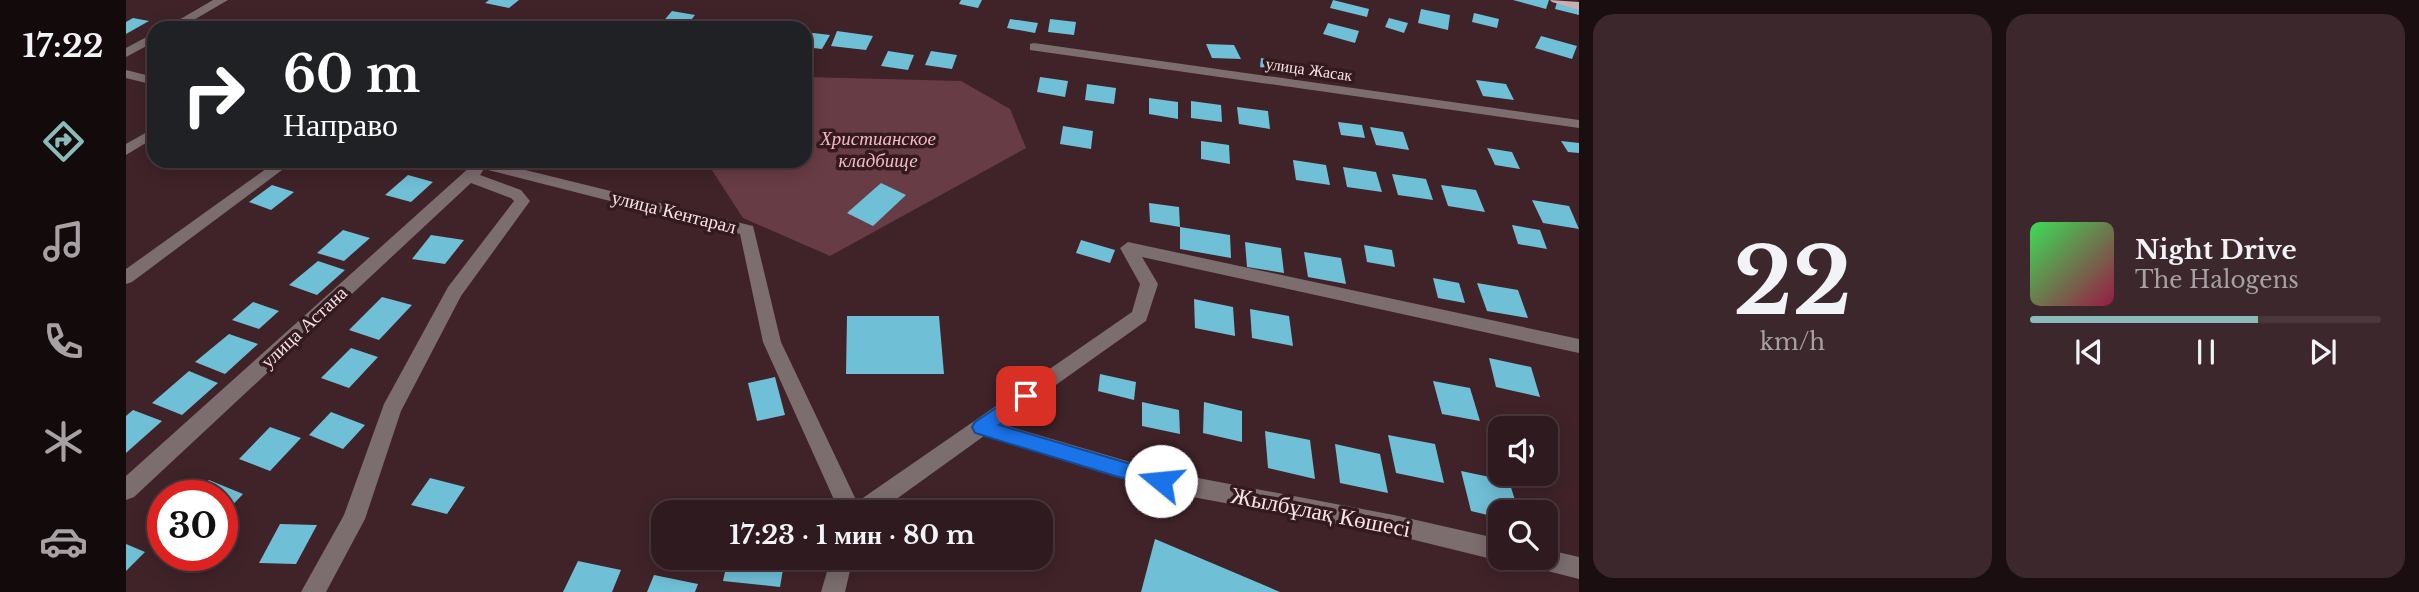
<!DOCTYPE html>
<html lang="ru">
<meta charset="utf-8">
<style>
:root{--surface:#2f1a1f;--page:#3b272c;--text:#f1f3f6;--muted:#a7a1a4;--line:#4a383d;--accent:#8bbbb9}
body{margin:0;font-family:"Libre Baskerville",serif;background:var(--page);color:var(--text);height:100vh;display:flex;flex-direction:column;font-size:26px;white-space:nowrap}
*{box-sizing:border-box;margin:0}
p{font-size:23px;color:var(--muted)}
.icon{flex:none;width:38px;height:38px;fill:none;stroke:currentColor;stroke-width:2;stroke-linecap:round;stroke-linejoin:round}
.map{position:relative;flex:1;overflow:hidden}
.details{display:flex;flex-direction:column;gap:14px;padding:14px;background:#1a0e11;width:840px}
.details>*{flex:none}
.banner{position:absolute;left:21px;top:21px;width:665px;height:147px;border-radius:21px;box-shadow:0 4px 18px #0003,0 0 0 2px var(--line);background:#202124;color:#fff;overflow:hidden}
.controls{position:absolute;left:1362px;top:416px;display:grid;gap:14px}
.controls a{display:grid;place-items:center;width:70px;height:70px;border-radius:14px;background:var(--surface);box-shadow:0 4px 18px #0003,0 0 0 2px var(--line);font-size:35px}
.speed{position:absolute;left:21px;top:480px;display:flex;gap:14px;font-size:35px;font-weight:700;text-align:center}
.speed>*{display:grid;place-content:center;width:91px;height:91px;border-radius:50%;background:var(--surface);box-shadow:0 4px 18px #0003,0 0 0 2px var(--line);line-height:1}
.speed .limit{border:10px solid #d22;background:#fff;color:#111}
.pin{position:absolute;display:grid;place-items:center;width:60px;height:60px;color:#fff;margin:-30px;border-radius:14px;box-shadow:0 4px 10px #0006}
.me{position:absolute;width:77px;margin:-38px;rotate:287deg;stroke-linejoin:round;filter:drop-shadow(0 0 5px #0008)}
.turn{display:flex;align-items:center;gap:24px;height:147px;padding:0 21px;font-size:32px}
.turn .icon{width:91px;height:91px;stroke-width:2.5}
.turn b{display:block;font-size:49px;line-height:60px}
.details .card{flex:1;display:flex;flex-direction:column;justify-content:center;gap:10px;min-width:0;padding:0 24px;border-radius:21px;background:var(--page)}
.details .dial{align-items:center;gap:0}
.dial b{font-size:91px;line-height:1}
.song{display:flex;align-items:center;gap:21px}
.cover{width:84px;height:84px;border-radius:10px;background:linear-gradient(135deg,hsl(130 70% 55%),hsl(340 70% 35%))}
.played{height:7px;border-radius:4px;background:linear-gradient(90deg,var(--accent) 65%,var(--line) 65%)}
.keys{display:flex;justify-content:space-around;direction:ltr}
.details .tiles{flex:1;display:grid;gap:14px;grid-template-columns:repeat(2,1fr)}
.trip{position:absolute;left:525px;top:500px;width:402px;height:70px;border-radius:21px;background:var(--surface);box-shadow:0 4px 18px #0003,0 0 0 2px var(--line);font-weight:700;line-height:70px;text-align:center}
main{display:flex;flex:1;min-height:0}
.tab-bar{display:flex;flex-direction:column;width:126px;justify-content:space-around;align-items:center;background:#130a0c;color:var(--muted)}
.tab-bar .icon{width:49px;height:49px}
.tab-bar .on{color:var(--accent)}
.tab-bar b{font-size:32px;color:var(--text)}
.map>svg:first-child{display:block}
.green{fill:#683c45}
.building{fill:#6fbfd6}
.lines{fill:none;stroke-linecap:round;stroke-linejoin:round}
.minor{fill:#7c6d6f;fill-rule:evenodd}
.major{fill:#cbacb1;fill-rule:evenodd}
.route{fill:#1a73e8;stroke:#114b97;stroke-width:2}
.labels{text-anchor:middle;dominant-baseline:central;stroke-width:7;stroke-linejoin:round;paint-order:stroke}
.far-street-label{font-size:16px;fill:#f7e4e6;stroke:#341a1f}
.park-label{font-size:19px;font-style:italic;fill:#f5bac4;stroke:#341a1f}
.street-label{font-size:19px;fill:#f7e4e6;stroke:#341a1f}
.near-street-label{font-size:23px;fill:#f7e4e6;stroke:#341a1f}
</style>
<main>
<nav class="tab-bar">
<b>17:22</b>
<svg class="icon on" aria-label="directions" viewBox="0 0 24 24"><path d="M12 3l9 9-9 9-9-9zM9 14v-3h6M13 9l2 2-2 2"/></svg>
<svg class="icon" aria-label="music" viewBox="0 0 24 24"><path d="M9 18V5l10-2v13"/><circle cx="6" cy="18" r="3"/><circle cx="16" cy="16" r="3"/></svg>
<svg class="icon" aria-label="phone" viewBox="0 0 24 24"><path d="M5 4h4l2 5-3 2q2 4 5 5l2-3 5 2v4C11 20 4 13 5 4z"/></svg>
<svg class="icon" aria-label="climate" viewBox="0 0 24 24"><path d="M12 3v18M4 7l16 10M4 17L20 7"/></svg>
<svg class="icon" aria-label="car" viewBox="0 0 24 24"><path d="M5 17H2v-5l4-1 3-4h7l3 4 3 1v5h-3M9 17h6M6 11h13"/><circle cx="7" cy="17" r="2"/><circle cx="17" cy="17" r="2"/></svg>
</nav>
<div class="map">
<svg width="1453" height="592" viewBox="0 0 1453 592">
<rect width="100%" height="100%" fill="#3f2329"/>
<polygon class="green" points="679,77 835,81 884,109 900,148 704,256 617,218 580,161 679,161"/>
<g class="building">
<polygon points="363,0 393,0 383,8 359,3"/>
<polygon points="835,0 856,0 852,8 833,4"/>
<polygon points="1207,0 1243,9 1241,17 1204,8"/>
<polygon points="1387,0 1423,0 1420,9"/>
<polygon points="1431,2 1453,8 1453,15 1429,9"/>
<polygon points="1295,9 1324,15 1322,30 1292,23"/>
<polygon points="546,11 569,15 559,28 535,24"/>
<polygon points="1348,13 1373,19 1371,28 1346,22"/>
<polygon points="7,18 23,21 0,34 0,22"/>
<polygon points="1263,18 1282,23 1278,33 1259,27"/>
<polygon points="884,19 912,23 909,33 881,28"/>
<polygon points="924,19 950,22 948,35 922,32"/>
<polygon points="1202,23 1233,31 1229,43 1197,34"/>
<polygon points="711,31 747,36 740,50 705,46"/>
<polygon points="679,32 704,35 696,49 679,47"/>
<polygon points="1415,36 1451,46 1446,59 1409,48"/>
<polygon points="1080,44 1108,45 1115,59 1086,58"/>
<polygon points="762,51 788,55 782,70 755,66"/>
<polygon points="805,51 831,55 826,69 799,65"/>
<polygon points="1135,58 1153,61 1152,71 1134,67"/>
<polygon points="914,77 942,81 939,97 911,92"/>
<polygon points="1350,80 1380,84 1388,100 1357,96"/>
<polygon points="961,84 990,88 988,104 959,100"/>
<polygon points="1023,98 1052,102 1052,119 1023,114"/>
<polygon points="1065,101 1095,105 1096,122 1065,118"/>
<polygon points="1111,107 1142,111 1144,129 1113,124"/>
<polygon points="1212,122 1236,125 1239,138 1215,135"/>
<polygon points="937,126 967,131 965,149 934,144"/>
<polygon points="1244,127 1277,132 1283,150 1250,145"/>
<polygon points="1075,141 1103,145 1104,164 1075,159"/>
<polygon points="1435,141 1453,143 1453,153 1442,152"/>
<polygon points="1361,148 1386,152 1394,169 1369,165"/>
<polygon points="1167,160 1200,165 1204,185 1170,180"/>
<polygon points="173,161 207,161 196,169"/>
<polygon points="1217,167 1250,172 1256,192 1221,187"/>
<polygon points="1266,174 1300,179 1307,200 1272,195"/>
<polygon points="282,175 307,182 285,202 259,195"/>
<polygon points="755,183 780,195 747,226 721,213"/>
<polygon points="146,185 168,192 145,210 123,202"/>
<polygon points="1315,185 1350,190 1359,212 1322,206"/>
<polygon points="1406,200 1443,206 1453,229 1417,223"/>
<polygon points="1023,203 1053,207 1054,227 1024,222"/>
<polygon points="1386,225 1414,230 1421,249 1392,244"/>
<polygon points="1054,227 1104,235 1105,258 1054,249"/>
<polygon points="217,230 244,238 218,261 191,253"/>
<polygon points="305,235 338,240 319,264 286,259"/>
<polygon points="955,240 989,250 984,263 950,253"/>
<polygon points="1119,242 1155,248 1158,273 1121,267"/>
<polygon points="1238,245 1266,250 1269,267 1241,262"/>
<polygon points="1178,252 1215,258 1220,284 1182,277"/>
<polygon points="192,261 219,270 191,295 163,285"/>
<polygon points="1307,278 1333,283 1339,303 1312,298"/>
<polygon points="1351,283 1392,290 1402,318 1361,311"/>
<polygon points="256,297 286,305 253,340 223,330"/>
<polygon points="1068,299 1107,307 1109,336 1069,328"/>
<polygon points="127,302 153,311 133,329 106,320"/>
<polygon points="1124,309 1163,316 1167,346 1126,338"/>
<polygon points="721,316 813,316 818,374 720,374"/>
<polygon points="103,334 132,344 99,374 69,362"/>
<polygon points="225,348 252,357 223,388 195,378"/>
<polygon points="1363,358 1405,367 1414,397 1370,387"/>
<polygon points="63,371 92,383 56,415 26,403"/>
<polygon points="974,374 1010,382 1008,400 972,391"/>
<polygon points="649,377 659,415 631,421 622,383"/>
<polygon points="1307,381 1344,388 1354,421 1316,414"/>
<polygon points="1016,402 1053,410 1054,434 1016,426"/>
<polygon points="1078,402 1116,411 1116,442 1077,433"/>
<polygon points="7,410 36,421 0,453 0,416"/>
<polygon points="205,412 239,425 217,449 183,435"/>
<polygon points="144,427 175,438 144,471 113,459"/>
<polygon points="1139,431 1184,440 1189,479 1142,468"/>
<polygon points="1262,435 1309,444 1318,483 1270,473"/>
<polygon points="1209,444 1254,454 1262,493 1214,483"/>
<polygon points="1335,471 1383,481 1393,513 1374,513 1374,518 1345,511"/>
<polygon points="304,478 339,487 321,514 285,505"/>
<polygon points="83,480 117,494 96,516 96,495 68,495"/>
<polygon points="154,524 191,525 170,564 133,563"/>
<polygon points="1029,539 1154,592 1015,592"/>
<polygon points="0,544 19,552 0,571"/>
<polygon points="602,558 659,558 654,587 597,581"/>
<polygon points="452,561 495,570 486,592 437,592"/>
<polygon points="528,575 572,584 569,592 521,592"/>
</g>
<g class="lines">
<g class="minor">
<polygon points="87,0 102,0 54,28 39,28"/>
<polygon points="28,33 28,42 0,57 0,48"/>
<polygon points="908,43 1453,120 1453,128 904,50 904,44"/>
<polygon points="0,70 28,77 28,85 0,78"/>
<polygon points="28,128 28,138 0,155 0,144"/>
<polygon points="151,161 168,161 6,282 0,284 0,269"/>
<polygon points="337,161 363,161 627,226 655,342 731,502 1006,312 1014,284 994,248 1002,242 1453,339 1453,353 1016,257 1032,284 1020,321 875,424 1035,471 1268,515 1374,539 1374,558 1380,558 1374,561 1268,535 1035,491 858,436 751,513 714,513 637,342 614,234 358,169 354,175 395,190 404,201 335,296 275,411 239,519 200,592 175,592 218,515 258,404 322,287 388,201 385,198 345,183 8,497 0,500 0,476 345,166"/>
<polygon points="1419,549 1453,557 1453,579 1402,566 1399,558 1419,558"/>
<polygon points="705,558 727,558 719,592 695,592"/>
</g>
<polygon class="major" points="1424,0 1453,2 1453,10 1426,2"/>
</g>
<polygon class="route" points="900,388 907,390 909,396 907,401 873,425 1035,473 1041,475 1044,481 1041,488 1035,490 849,433 846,427 849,422"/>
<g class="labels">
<g class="far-street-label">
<text transform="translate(1183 69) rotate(8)">улица Жасак</text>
</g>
<g class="park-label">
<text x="752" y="138">Христианское<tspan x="752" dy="22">кладбище</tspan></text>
</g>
<g class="street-label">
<text transform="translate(548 212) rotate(14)">улица Кентарал</text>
<text transform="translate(178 327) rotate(-43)">улица Астана</text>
</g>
<g class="near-street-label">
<text transform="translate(1195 512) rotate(11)">Жылбұлақ Көшесі</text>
</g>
</g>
</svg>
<div class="controls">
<a><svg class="icon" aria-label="sound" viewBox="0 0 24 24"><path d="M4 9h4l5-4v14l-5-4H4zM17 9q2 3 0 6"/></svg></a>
<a><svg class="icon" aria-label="search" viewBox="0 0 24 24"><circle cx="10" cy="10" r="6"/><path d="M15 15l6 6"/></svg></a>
</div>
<div class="speed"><div class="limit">30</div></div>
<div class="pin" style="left:900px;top:396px;background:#d93025"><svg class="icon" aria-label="arrive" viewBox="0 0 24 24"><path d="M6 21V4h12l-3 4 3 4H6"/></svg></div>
<svg class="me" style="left:1035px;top:481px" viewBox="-20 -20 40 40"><circle r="19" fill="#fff"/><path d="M0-13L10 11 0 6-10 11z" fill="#1a73e8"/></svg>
<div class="trip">17:23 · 1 мин · 80 m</div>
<div class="banner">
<div class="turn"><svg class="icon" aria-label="right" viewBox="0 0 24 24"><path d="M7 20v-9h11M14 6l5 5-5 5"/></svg><div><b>60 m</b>Направо</div></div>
</div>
</div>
<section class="details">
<div class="tiles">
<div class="card dial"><b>22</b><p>km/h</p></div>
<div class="card">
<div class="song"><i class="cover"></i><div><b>Night Drive</b><p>The Halogens</p></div></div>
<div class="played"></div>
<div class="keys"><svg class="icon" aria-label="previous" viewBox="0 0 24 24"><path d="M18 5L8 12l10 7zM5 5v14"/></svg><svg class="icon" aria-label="pause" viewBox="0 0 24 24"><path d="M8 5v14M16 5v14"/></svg><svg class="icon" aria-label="next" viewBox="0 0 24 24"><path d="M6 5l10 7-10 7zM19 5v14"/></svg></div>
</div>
</div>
</section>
</main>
